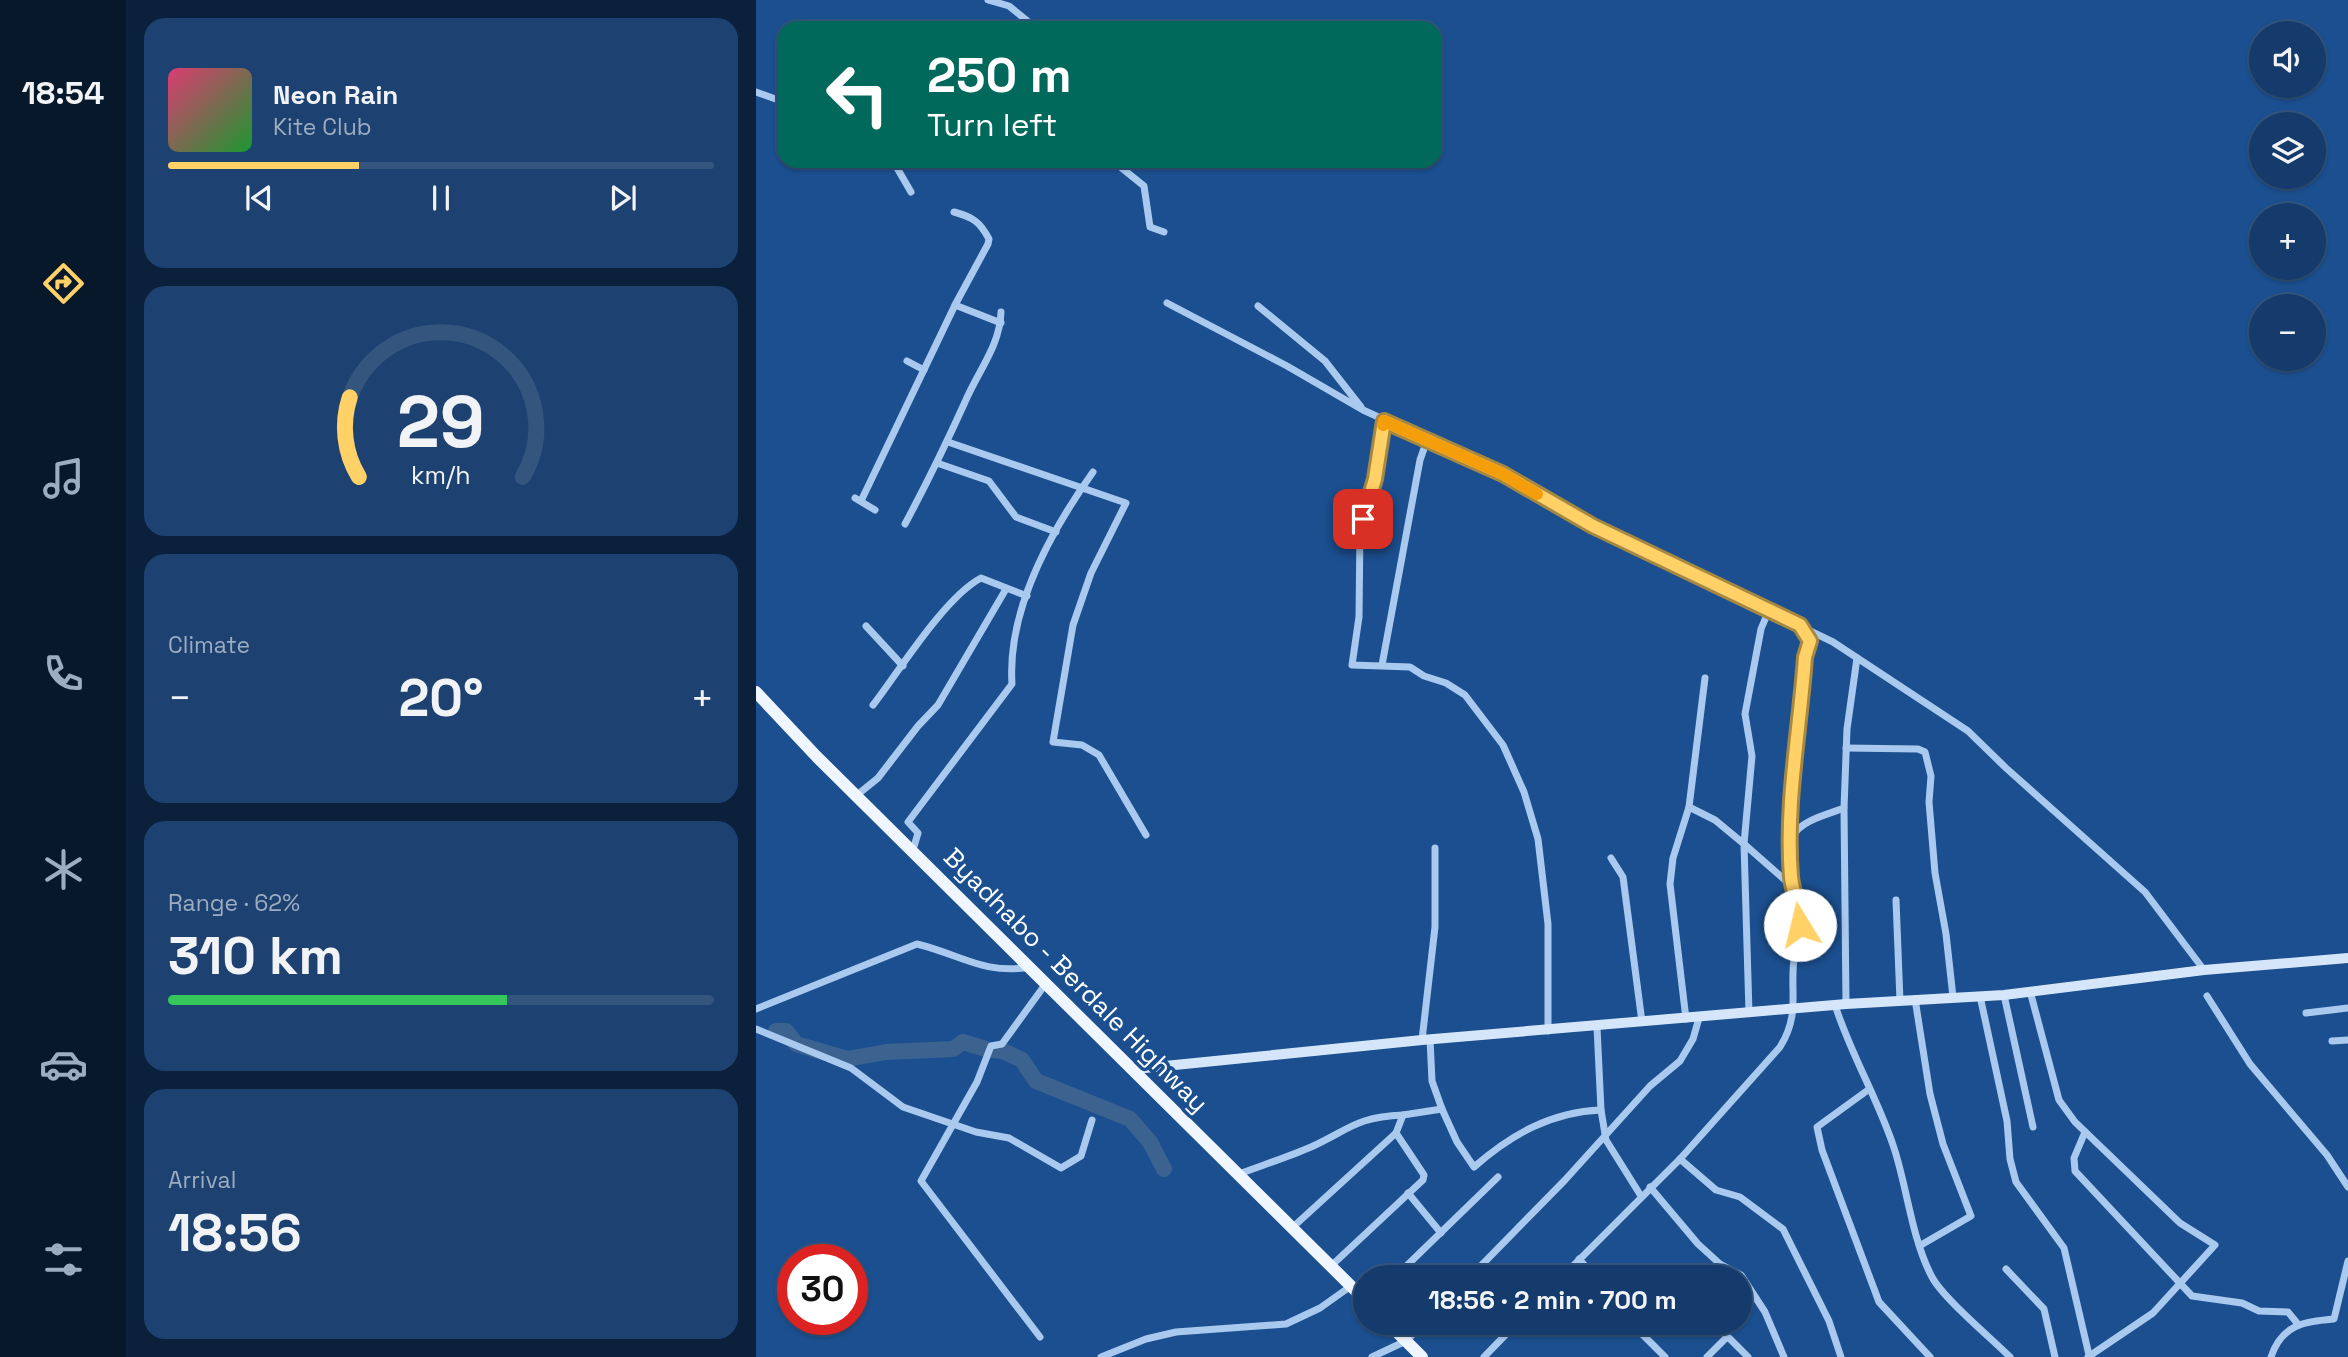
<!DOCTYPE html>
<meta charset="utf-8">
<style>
:root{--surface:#143b6b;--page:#1d4271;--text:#f1f3f6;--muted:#9dadc1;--line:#33557e;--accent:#ffd166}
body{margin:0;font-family:"Space Grotesk",sans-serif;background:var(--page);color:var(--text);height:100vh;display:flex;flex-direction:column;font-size:26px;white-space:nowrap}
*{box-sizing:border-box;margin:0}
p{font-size:23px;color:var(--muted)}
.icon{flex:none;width:38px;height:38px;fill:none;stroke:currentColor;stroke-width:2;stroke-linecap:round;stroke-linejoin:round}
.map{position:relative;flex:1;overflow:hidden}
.drawer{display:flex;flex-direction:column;gap:18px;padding:18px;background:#0b203b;width:630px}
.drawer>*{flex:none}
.guide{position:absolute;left:21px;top:21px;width:665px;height:147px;border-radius:21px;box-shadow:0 2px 5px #0004,0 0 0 2px var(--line);background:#00695c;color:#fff;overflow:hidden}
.controls{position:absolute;left:1493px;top:21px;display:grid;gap:14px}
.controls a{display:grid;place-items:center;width:77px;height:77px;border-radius:50%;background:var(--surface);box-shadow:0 2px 5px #0004,0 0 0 2px var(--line);font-size:35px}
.speed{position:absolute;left:21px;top:1244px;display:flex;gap:14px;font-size:35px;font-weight:700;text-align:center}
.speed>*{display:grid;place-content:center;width:91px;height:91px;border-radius:50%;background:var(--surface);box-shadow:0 2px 5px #0004,0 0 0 2px var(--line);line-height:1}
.speed .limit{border:10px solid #d22;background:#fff;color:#111}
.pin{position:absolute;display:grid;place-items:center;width:60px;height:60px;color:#fff;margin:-30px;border-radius:14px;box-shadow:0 4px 10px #0006}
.me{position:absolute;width:77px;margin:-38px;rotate:351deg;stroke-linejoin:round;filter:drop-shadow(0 0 5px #0008)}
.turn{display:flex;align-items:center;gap:24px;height:147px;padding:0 35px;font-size:32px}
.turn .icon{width:91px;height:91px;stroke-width:2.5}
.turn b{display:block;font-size:49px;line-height:60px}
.big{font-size:52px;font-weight:600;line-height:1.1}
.drawer .widget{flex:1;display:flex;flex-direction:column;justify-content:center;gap:10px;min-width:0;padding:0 24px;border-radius:21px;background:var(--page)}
.drawer .dial{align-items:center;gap:0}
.dial svg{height:182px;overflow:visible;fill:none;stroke:var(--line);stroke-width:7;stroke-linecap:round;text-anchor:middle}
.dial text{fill:var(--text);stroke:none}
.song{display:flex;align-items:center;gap:21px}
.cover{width:84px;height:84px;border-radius:10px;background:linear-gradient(135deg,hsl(340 70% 55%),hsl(130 70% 35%))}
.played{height:7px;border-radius:4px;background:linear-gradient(90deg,var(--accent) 35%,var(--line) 35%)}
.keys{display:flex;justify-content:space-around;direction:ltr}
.heat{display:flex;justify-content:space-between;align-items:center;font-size:38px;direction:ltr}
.charge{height:10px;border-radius:5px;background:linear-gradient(90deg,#34c759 62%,var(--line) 0)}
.trip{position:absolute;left:597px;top:1265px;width:399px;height:70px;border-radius:35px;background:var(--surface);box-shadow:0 2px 5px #0004,0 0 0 2px var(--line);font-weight:600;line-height:70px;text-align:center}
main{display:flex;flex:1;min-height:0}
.dock{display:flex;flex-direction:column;width:126px;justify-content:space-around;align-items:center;background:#08182b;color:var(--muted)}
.dock .icon{width:49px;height:49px}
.dock .active{color:var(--accent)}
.dock b{font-size:32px;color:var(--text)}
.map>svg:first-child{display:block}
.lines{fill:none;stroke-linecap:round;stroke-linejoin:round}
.river{stroke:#3c6290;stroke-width:16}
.street{stroke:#a9c9ee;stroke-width:7}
.secondary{stroke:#d6e6fa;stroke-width:10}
.primary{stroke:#f0f6ff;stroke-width:12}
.route-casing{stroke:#a68842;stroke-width:18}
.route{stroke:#ffd166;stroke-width:12}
.slow{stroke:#f59e0b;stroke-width:12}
.labels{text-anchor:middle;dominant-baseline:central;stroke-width:7;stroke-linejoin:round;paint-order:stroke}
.street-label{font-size:26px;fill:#fff;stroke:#1b4f8f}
</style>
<main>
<nav class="dock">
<b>18:54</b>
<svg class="icon active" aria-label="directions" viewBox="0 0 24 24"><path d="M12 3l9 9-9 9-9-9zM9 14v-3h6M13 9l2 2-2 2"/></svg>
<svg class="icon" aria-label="music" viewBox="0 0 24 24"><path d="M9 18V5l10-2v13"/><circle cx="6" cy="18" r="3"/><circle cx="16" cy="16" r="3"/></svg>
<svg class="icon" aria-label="phone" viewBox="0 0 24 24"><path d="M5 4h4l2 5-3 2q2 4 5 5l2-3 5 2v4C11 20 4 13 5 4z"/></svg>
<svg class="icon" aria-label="climate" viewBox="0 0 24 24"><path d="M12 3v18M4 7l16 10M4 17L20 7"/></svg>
<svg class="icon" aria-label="car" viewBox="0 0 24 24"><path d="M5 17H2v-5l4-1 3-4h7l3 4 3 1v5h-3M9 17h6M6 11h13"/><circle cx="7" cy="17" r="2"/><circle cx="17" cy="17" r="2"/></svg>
<svg class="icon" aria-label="filters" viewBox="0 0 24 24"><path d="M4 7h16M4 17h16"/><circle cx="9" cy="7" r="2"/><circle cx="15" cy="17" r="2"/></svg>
</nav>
<section class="drawer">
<div class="widget">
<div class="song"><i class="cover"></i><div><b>Neon Rain</b><p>Kite Club</p></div></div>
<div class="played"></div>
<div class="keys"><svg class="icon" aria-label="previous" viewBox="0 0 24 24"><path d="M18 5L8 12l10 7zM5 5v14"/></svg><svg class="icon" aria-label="pause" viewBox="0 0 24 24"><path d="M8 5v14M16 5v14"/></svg><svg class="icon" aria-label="next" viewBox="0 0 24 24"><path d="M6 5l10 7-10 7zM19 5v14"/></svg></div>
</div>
<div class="widget dial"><svg viewBox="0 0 100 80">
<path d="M14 69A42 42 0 1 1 86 69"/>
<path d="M14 69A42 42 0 0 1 10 34" stroke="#ffd166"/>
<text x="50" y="56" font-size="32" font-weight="700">29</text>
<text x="50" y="72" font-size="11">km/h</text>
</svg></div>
<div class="widget"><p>Climate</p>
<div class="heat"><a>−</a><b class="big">20°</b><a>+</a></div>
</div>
<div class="widget"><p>Range · 62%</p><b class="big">310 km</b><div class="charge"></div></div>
<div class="widget"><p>Arrival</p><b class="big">18:56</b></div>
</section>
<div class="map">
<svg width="1592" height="1357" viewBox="0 0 1592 1357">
<rect width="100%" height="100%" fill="#1b4f8f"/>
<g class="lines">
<polyline class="river" points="20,1031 30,1031 40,1044 91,1059 130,1052 197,1049 207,1042 233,1050 247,1051 266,1060 280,1081 374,1119 394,1142 408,1169"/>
<g class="street">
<polyline points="232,0 253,6 280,28"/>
<polyline points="0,92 28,102"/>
<polyline points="137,161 155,192"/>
<polyline points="357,161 388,186 394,227 408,232"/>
<polyline points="411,303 531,366 607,410 747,474 837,526 1077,642 1212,731 1250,768 1389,892 1448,970"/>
<polyline points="199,305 245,323"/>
<polyline points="502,306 569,361 605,407"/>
<polyline points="151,361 168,370"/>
<polyline points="628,421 619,479 604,530 603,617 596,665 654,667 668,676 690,683 709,695 747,745 768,792 782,839 792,924 792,1031"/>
<polyline points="192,442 370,503 335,573 317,625 297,742 326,745 343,755 390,835"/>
<polyline points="181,463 233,481 260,517 300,532"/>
<polyline points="99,498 119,510"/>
<path d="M105,501l94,-196 33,-61 1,-5c-9,-17 -16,-22 -35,-27"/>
<path d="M149,524c22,-41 41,-80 60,-122 13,-31 35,-56 36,-90"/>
<polyline points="1013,610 1005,629 989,714 996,756 988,844 1037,887"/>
<polyline points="110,626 147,666"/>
<polyline points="626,665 664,460 671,440"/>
<path d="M117,705c27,-35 71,-107 108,-127l46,18"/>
<polyline points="1090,748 1162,749 1169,752 1175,776 1173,802 1179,873 1190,934 1197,997"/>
<polyline points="101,795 122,778 162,726 182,705 250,589"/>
<polyline points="933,807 959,820 988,844 993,1013"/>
<polyline points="1088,808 1090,1004"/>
<polyline points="1036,838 1044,711 1049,657 1054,641 1044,626"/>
<path d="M157,850l5,-17 -10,-11 104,-138c-5,-75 39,-153 81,-212"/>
<polyline points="855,858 867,877 886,1022"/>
<polyline points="1140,900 1144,1001"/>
<polyline points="1274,991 1303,1100 1319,1122 1424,1223 1459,1245 1397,1313 1332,1357"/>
<polyline points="1248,995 1277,1127"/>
<polyline points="1224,996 1251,1121 1254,1159 1260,1182 1308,1248 1333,1355"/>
<polyline points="1451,996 1494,1064 1571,1155 1592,1187"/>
<polyline points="1159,999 1174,1094 1187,1144 1215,1216 1165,1245"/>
<path d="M1079,1005c16,50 43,94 59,143 13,39 18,92 38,129 11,21 59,61 78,80"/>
<path d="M0,1009l161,-65c45,11 66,31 115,23"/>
<polyline points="1550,1013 1592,1008"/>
<polyline points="930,1019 914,884 917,858 933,807 949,678"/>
<polyline points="0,1029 95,1068 147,1107 220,1132 253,1138 305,1168 325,1156 336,1120"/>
<polyline points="666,1040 679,927 679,848"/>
<polyline points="1576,1041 1592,1040"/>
<polyline points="1112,1090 1061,1127 1066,1150 1123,1302 1174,1357"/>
<path d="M686,1109l15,33 17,25c38,-33 77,-55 127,-57l-4,-83"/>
<polyline points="845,1110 850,1140 885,1196"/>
<polyline points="1329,1132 1318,1158 1319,1171 1436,1296 1486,1303 1503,1311 1532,1312 1541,1323"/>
<polyline points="924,1159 960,1190 984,1197 1027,1229 1073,1321 1085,1357"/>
<path d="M483,1174c24,-9 49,-17 72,-27 39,-18 45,-30 92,-32"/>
<polyline points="894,1187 942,1244 964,1264 985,1275 1009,1312 1028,1357"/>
<polyline points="652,1193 685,1233"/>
<polyline points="537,1227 640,1133"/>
<polyline points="823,1259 840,1278"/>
<polyline points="575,1266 667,1180 668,1175 640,1133 647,1115 686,1109 676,1081 674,1039"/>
<polyline points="1250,1269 1288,1309 1299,1357"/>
<polyline points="638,1278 742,1177"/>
<polyline points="713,1278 809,1180 894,1086 924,1061 937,1039 943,1018"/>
<path d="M805,1278l119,-119 100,-112c22,-35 8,-59 15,-94 3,-15 7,-27 5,-43 -3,-20 -16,-53 -7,-74 8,-16 36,-22 51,-28l3,-79 10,-71"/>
<polyline points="875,1323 909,1357"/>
<polyline points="958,1323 992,1357"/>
<polyline points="284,1337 165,1181 221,1082 235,1046 246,1044 291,982"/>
<polyline points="345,1357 390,1339 420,1332 530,1324 564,1308 595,1286"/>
<polyline points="616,1357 650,1341 668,1323"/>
<polyline points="728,1357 761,1323"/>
<polyline points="951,1357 971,1337"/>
<path d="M1515,1357c11,-33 33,-35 63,-38l14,-58"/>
</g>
<polyline class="secondary" points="379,1069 666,1040 1090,1004 1248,995 1448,970 1592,958"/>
<g class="primary">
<polyline points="0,692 61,757 609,1300"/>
<polyline points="632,1323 666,1357"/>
</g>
</g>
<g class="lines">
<defs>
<path id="route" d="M607,519l12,-40 9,-58 119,53 90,52 207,99 10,16 -5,16c-5,72 -20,148 -14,220 2,17 9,31 9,48"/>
</defs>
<use href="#route" class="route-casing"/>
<use href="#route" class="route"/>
<polyline class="slow" points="627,425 628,421 747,474 781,494"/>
</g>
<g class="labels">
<g class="street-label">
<text transform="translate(320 980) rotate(45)">Byadhabo - Berdale Highway</text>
</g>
</g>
</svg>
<div class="controls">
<a><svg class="icon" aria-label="sound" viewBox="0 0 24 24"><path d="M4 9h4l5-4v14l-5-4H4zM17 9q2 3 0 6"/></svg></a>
<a><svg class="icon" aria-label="layers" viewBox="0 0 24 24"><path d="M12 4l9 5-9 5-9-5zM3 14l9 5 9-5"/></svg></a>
<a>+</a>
<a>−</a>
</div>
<div class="speed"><div class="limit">30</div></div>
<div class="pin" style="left:607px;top:519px;background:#d93025"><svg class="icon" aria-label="arrive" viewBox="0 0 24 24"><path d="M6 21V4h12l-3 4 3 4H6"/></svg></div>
<svg class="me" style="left:1044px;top:925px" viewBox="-20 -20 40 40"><circle r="19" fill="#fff"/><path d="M0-13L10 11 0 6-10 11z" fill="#ffd166"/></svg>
<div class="trip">18:56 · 2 min · 700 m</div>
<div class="guide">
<div class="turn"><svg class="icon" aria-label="left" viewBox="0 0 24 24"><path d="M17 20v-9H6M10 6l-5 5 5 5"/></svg><div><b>250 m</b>Turn left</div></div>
</div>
</div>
</main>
